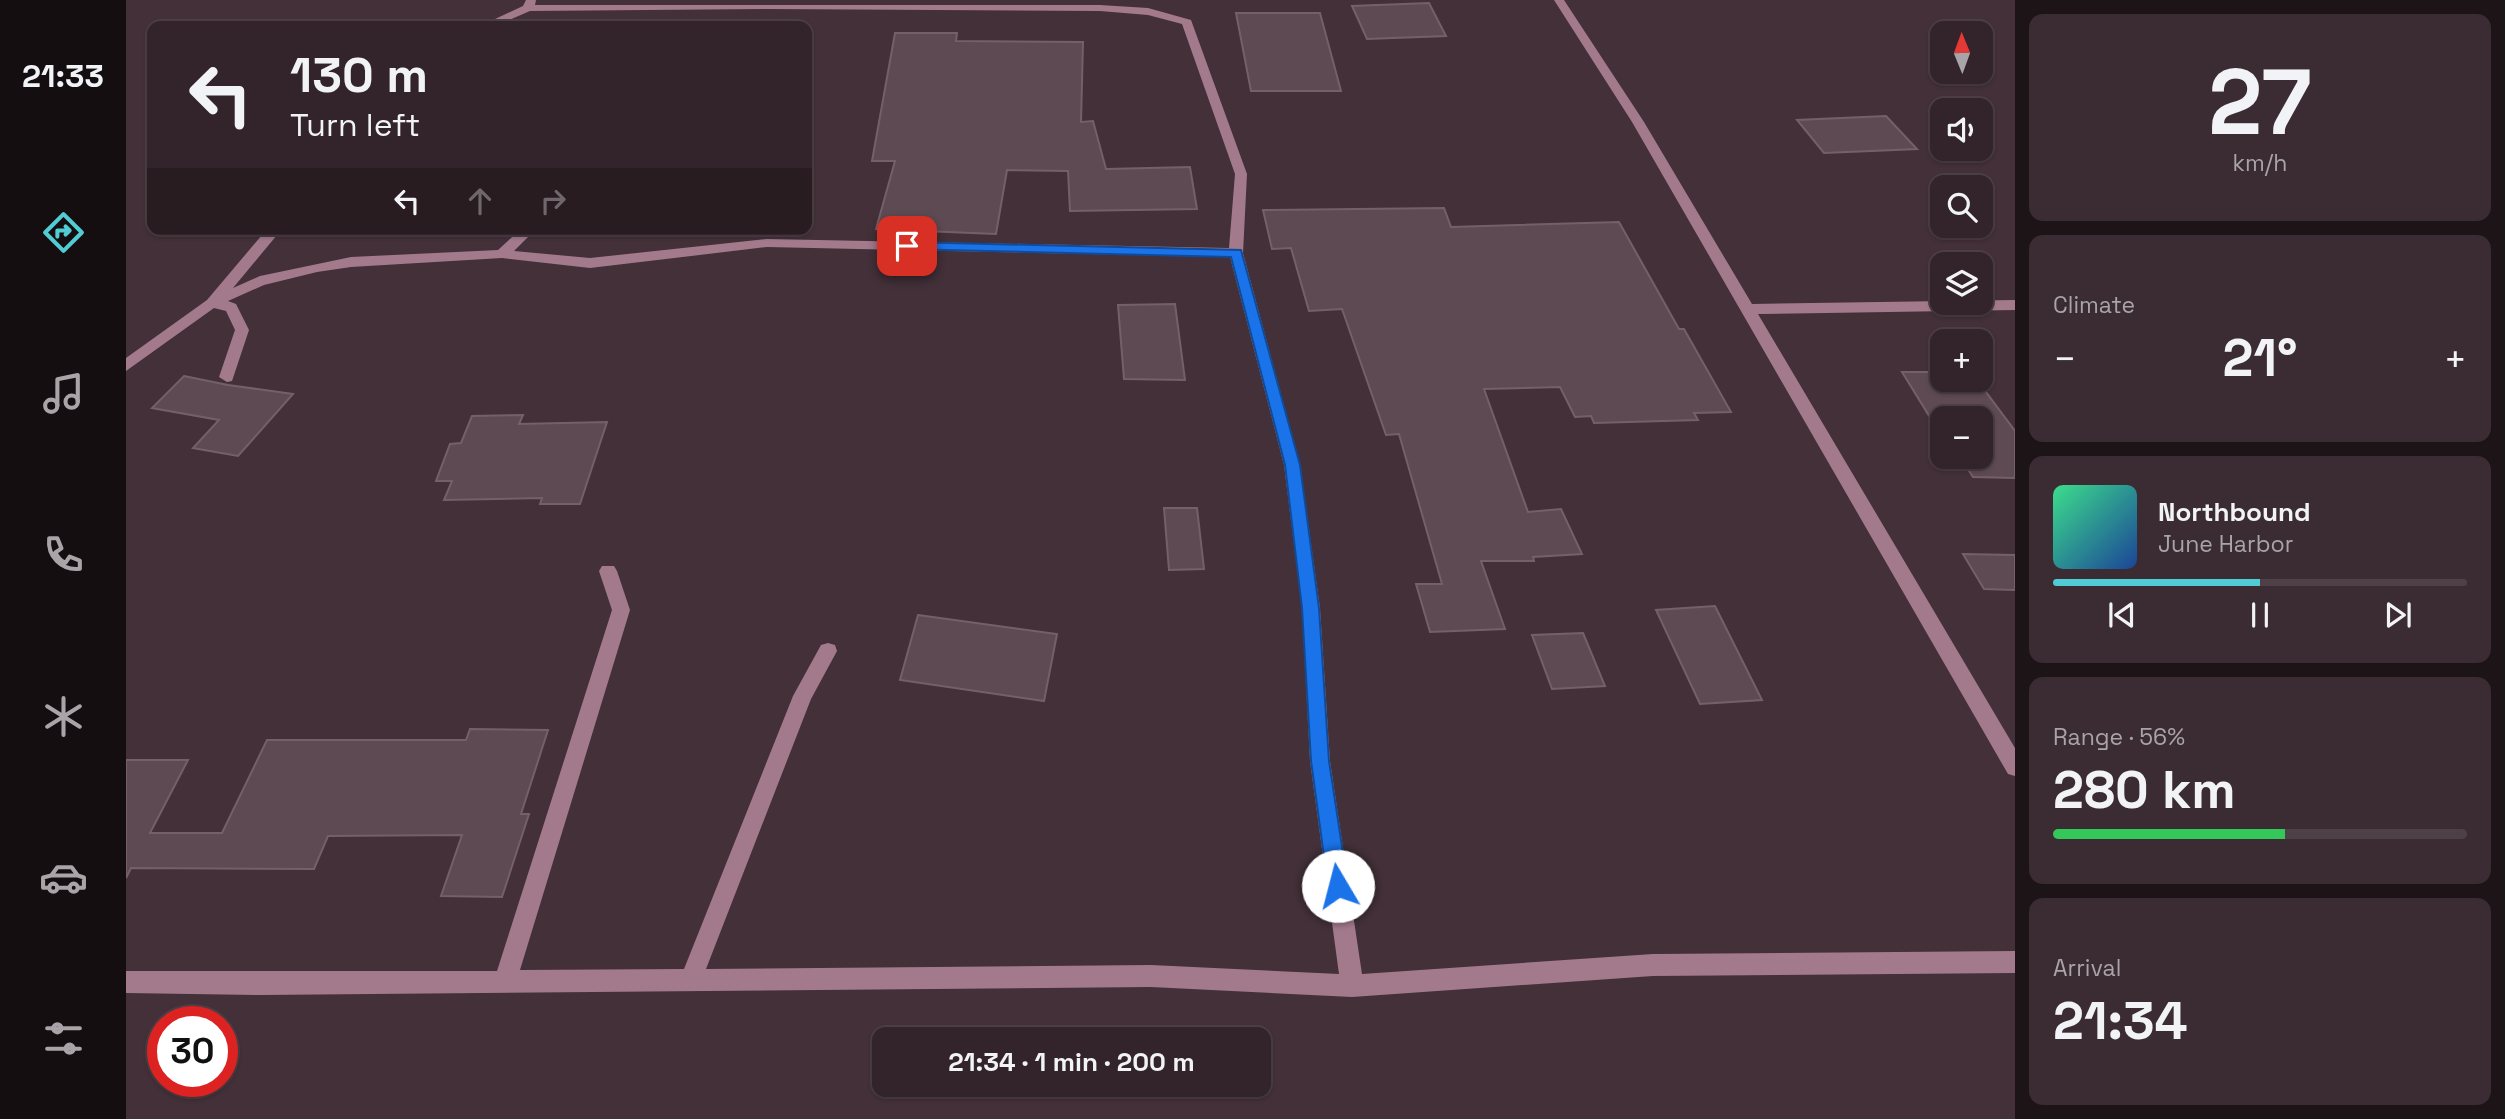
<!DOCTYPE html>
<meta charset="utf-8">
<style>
:root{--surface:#32242a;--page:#3a2c32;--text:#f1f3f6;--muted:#a8a4a8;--line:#4d4147;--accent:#51ccd4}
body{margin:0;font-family:"Space Grotesk",sans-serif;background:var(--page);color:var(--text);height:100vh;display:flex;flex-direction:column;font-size:26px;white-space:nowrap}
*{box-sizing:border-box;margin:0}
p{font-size:23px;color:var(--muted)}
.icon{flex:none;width:38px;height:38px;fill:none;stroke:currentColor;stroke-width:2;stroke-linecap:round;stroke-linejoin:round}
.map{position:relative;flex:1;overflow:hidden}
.side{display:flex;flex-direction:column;gap:14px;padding:14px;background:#1c1417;width:490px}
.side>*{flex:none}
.hud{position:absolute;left:21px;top:21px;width:665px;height:214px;border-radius:14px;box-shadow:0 2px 5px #0004,0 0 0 2px var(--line);background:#32242a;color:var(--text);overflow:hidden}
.needle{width:46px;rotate:359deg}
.tools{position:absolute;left:1804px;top:21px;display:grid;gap:14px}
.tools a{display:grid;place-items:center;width:63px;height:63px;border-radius:14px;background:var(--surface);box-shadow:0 2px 5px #0004,0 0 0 2px var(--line);font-size:35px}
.speed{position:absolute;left:21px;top:1006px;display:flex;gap:14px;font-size:35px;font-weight:700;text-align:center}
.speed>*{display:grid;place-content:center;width:91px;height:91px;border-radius:50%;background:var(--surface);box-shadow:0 2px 5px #0004,0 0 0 2px var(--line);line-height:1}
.speed .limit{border:10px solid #d22;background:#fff;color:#111}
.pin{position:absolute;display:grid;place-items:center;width:60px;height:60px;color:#fff;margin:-30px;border-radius:14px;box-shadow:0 4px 10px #0006}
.me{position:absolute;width:77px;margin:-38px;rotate:352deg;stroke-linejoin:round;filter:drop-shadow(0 0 5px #0008)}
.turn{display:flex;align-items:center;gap:24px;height:147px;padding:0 28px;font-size:32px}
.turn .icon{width:91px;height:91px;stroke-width:2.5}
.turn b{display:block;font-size:49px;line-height:60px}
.lanes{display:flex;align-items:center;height:66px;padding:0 28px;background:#0003;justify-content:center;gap:35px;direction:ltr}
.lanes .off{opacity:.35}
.big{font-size:52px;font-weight:600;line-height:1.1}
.side .widget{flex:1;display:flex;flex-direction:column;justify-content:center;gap:10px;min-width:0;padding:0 24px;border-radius:14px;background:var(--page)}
.side .dial{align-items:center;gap:0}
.dial b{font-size:91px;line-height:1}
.song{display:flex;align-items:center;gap:21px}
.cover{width:84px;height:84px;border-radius:10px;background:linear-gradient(135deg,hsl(150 70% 55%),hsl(220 70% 35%))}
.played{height:7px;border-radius:4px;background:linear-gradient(90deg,var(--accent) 50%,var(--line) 50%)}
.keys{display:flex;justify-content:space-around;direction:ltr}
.heat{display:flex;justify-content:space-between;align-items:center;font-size:38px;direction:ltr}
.charge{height:10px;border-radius:5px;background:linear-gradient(90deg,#34c759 56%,var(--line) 0)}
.trip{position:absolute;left:746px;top:1027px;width:399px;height:70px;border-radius:14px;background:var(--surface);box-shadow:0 2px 5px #0004,0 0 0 2px var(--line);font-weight:600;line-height:70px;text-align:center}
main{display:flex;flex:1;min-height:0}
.tab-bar{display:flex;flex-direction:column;width:126px;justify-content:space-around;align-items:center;background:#140e11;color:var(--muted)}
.tab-bar .icon{width:49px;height:49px}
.tab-bar .active{color:var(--accent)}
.tab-bar b{font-size:32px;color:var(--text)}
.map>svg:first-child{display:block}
.building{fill:#5e4a52;stroke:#756069;stroke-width:2}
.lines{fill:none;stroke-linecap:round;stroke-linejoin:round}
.minor{fill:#a37a8c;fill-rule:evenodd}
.route{fill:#1a73e8;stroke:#114b97;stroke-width:2}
</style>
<main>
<nav class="tab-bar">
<b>21:33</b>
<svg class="icon active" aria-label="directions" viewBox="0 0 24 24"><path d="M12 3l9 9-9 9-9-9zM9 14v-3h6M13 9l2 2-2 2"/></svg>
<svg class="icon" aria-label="music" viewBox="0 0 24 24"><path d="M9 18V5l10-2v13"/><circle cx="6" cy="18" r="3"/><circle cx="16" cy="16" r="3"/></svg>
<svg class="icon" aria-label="phone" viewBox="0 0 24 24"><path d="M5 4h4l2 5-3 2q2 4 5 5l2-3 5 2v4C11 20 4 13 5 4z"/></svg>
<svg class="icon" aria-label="climate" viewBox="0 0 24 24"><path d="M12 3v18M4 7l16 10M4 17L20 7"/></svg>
<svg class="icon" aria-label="car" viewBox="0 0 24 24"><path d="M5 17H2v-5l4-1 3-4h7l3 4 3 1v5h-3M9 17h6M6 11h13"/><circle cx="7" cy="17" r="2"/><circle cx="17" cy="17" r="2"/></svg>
<svg class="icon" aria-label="filters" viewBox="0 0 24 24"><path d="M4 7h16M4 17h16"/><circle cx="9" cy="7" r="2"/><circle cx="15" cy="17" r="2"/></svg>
</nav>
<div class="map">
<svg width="1889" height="1119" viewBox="0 0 1889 1119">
<rect width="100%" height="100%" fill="#433038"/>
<g class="building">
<polygon points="1303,3 1320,36 1241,39 1226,6"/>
<polygon points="1110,13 1194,13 1215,91 1125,91"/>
<polygon points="769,33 831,33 830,41 957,42 955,122 967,121 980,169 1064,167 1071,209 944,211 942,171 881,170 870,234 750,229 769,161 746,161"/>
<polygon points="1760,116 1791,149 1698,153 1671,120"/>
<polygon points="1318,208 1325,227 1493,222 1553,329 1558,329 1605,412 1568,413 1572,420 1468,423 1465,416 1449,417 1434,387 1358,389 1402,512 1435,509 1456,554 1407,557 1408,561 1355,561 1379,629 1304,632 1290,584 1316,584 1273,434 1260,435 1216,309 1183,311 1165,248 1146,249 1137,210"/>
<polygon points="1049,304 1059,380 998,379 992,305"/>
<polygon points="1776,372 1816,372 1816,380 1851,380 1889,431 1889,478 1847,477 1834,457 1855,457 1855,418 1816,418 1816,428 1810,427"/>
<polygon points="58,376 102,385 167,394 112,456 67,448 93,420 26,408"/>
<polygon points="397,415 393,424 481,422 454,504 414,504 416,498 318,500 326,481 310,481 324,444 335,443 346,416"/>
<polygon points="1038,508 1071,508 1078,569 1043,570"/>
<polygon points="1837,554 1889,555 1889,590 1858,589"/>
<polygon points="1589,606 1636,700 1574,704 1530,610"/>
<polygon points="792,615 931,634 918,701 774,680"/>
<polygon points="1457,633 1479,686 1426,689 1406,635"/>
<polygon points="344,729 422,730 395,814 403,814 376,897 315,896 336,835 202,836 188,869 5,868 0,878 0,760 62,760 24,833 96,833 141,740 340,740"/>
</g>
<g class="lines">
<g class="minor">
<polygon points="400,0 410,0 409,5 974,5 1022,8 1065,20 1121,174 1117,253 1174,465 1194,608 1204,761 1236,974 1527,954 1889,951 1889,973 1527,976 1226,997 1025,987 136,995 0,993 0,971 371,971 486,610 473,571 476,566 488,566 491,571 504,610 394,970 558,969 667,696 695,645 702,643 709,645 711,651 685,699 580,969 1025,965 1213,974 1184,761 1176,608 1158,465 1104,257 641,247 464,268 376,258 225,267 191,272 138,285 102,301 110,304 123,330 106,381 101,382 93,377 109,330 100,311 88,308 0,371 0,358 81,300 141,229 156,229 107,288 134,276 225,257 372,250 395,229 410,229 388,251 464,258 641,239 1103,248 1109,174 1056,24 1022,15 974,11 642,9 404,11 369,26 354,26 397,6"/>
<polygon points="1428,0 1438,0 1518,122 1626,304 1889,300 1889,310 1632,314 1889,748 1889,776 1882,774 1506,122"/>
</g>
</g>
<polygon class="route" points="781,242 1115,250 1174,465 1193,608 1203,761 1222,886 1219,893 1212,896 1205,893 1202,886 1185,761 1176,608 1159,465 1105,257 777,249 777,243"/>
</svg>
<div class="tools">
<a><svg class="needle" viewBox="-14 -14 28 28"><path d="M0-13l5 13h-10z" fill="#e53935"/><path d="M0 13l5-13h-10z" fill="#a8a4a8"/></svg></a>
<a><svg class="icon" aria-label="sound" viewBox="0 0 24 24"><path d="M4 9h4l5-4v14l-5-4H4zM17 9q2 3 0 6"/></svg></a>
<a><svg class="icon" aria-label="search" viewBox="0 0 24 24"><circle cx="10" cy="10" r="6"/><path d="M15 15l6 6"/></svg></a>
<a><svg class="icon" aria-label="layers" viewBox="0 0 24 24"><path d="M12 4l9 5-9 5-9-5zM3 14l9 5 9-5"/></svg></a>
<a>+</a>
<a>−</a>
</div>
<div class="speed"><div class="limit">30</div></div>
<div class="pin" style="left:781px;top:246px;background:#d93025"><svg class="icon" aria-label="arrive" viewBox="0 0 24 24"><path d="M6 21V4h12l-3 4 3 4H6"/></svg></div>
<svg class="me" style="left:1212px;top:886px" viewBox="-20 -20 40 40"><circle r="19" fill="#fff"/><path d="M0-13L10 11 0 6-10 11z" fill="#1a73e8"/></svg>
<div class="trip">21:34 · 1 min · 200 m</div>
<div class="hud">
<div class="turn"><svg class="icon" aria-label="left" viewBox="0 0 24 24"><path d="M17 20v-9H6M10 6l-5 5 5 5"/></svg><div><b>130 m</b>Turn left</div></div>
<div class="lanes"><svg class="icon" aria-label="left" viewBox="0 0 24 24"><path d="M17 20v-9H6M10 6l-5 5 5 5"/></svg><svg class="icon off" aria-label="ahead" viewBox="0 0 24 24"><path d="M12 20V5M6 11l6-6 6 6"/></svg><svg class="icon off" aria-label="right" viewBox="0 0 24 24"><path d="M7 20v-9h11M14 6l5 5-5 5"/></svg></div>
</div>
</div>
<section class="side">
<div class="widget dial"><b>27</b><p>km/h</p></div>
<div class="widget"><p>Climate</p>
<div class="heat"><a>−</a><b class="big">21°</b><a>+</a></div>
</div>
<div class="widget">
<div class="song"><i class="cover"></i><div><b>Northbound</b><p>June Harbor</p></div></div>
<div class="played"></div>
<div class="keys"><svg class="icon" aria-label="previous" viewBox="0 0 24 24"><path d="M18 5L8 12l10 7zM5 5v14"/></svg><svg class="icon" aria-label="pause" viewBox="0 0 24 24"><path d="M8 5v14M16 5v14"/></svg><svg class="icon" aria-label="next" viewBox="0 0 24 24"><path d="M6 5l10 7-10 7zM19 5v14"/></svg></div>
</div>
<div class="widget"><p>Range · 56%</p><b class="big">280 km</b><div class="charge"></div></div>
<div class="widget"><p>Arrival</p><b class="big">21:34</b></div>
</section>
</main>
